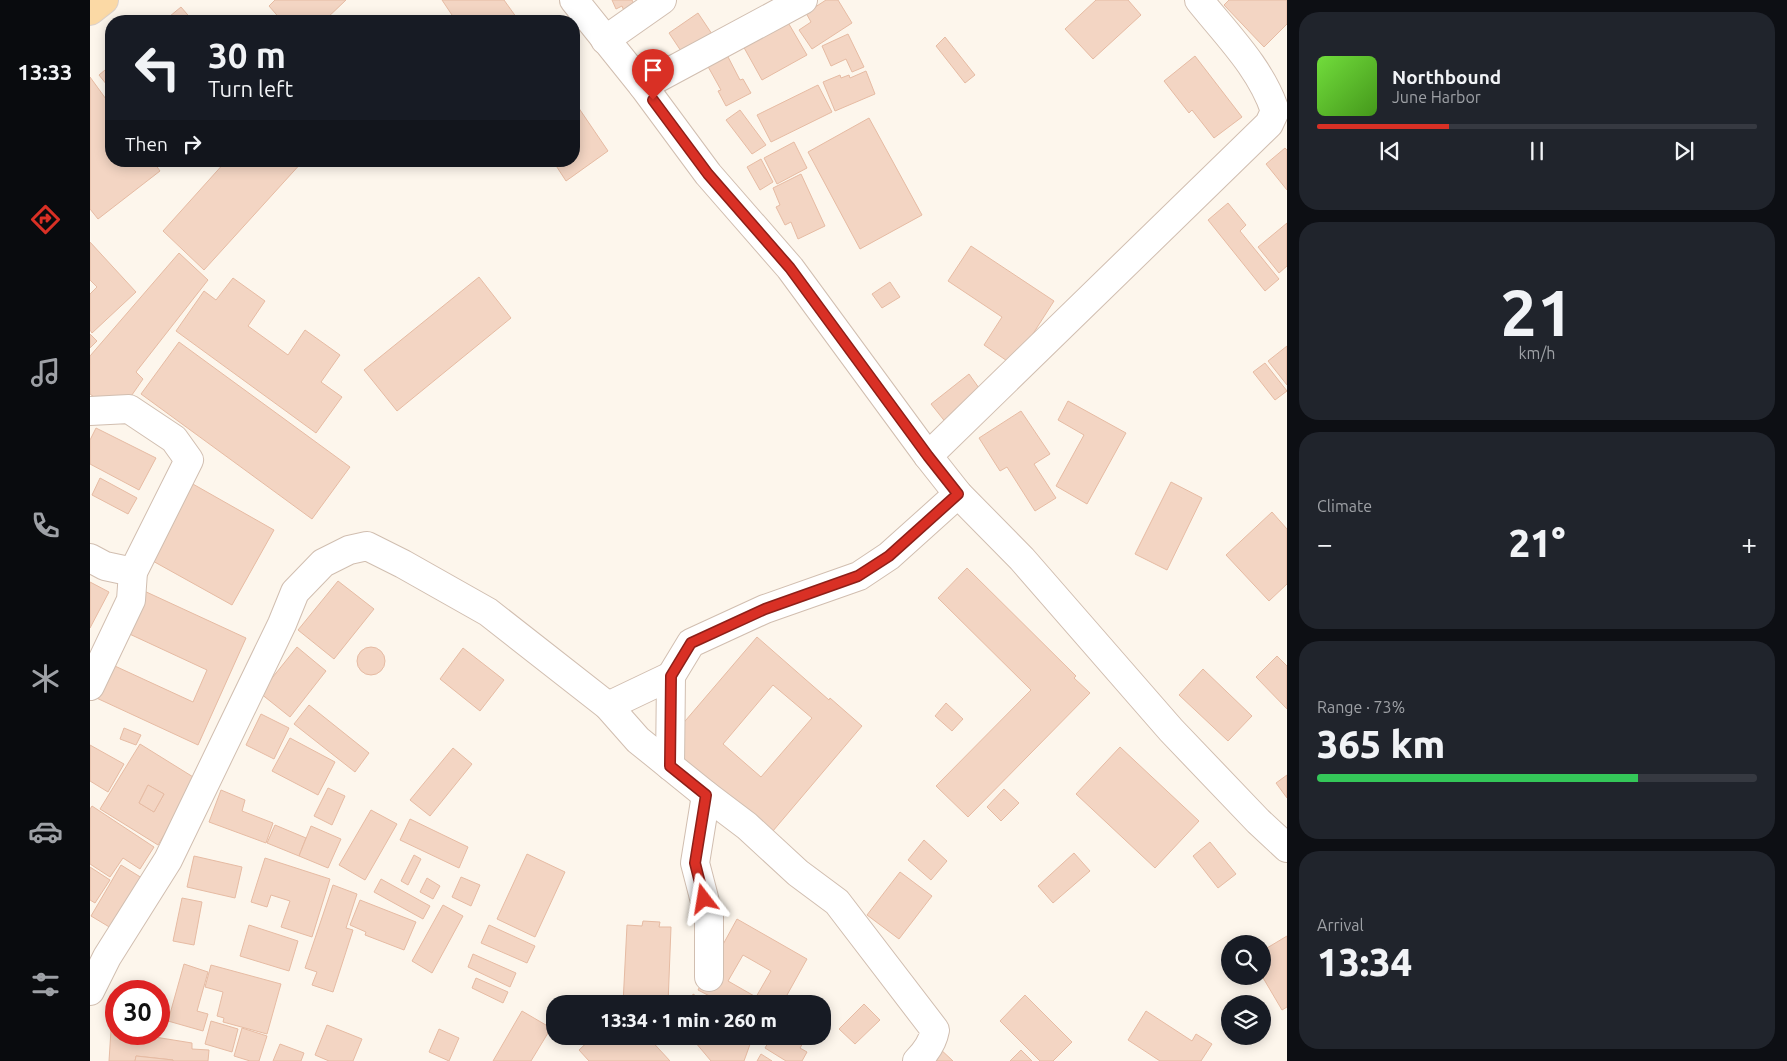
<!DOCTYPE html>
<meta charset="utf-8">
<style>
:root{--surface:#171b24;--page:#20242c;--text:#f1f3f6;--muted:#9ea1a6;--line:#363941;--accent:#d93025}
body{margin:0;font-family:Ubuntu,sans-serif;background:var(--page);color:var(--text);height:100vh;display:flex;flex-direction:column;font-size:19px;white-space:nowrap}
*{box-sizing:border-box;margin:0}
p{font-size:16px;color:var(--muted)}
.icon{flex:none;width:28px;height:28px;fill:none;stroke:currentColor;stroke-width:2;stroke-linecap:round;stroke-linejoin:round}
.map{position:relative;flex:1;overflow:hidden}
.drawer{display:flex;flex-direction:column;gap:12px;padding:12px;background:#0d0f14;width:500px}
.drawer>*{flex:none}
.top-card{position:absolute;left:15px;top:15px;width:475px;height:152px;border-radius:20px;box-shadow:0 2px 12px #0003;background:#171b24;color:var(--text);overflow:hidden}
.controls{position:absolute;left:1131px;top:935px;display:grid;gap:10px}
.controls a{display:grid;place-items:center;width:50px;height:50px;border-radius:50%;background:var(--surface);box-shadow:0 2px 12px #0003;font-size:25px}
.speed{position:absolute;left:15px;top:980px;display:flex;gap:10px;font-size:25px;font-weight:700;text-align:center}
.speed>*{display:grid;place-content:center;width:65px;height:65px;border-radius:50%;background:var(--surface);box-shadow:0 2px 12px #0003;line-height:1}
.speed .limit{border:8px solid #d22;background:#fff;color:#111}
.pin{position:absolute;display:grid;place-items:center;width:42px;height:42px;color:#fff;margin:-51px -21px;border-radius:50% 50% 50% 0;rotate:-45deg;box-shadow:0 0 5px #0007}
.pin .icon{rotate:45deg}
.me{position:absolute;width:55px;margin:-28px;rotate:346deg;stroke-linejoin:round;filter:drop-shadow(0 0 4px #0008)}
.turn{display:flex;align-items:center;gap:18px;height:105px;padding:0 20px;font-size:22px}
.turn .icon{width:65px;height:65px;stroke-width:2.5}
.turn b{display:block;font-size:35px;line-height:42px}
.then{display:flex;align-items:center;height:48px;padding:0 20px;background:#0003;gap:10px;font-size:19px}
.big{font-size:38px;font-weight:800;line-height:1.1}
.drawer .tile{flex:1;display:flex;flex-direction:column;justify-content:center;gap:8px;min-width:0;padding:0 18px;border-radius:20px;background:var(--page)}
.drawer .dial{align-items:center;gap:0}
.dial b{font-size:65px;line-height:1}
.song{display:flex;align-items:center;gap:15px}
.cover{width:60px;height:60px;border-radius:8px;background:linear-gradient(135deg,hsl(100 70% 55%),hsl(100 70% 35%))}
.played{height:5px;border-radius:2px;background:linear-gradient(90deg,var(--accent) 30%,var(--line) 30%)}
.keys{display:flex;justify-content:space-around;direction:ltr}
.heat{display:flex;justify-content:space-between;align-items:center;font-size:28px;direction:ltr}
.charge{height:8px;border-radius:4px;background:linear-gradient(90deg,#34c759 73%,var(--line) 0)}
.trip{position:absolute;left:456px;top:995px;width:285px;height:50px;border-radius:20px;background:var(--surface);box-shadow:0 2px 12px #0003;font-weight:800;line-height:50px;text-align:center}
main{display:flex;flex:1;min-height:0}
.dock{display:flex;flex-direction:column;width:90px;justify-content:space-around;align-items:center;background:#090b0e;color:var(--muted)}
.dock .icon{width:35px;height:35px}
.dock .current{color:var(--accent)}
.dock b{font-size:22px;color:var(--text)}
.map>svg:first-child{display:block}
.building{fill:#f3d5c3;stroke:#e6bba3;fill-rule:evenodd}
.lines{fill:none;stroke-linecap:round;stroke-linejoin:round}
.minor-casing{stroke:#d1beb0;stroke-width:30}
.major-casing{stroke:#dad1cd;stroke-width:30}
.minor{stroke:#fff;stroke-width:28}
.major{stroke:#fbd9a5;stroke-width:28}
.route-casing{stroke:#8d1f18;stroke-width:12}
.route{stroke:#d93025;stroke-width:9}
</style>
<main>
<nav class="dock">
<b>13:33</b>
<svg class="icon current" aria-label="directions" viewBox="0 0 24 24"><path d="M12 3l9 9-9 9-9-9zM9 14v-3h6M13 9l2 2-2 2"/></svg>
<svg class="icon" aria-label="music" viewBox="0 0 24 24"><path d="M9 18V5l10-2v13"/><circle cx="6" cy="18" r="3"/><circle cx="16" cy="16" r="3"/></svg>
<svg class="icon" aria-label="phone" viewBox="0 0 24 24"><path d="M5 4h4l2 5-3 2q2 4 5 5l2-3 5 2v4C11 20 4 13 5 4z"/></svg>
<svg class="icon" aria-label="climate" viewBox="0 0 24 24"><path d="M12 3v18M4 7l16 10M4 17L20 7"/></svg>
<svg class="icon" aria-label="car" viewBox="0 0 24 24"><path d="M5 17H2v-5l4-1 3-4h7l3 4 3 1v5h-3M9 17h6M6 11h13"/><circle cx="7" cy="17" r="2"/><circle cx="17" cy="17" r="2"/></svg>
<svg class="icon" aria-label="filters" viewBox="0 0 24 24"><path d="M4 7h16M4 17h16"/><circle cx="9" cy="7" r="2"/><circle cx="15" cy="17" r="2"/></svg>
</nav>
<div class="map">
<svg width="1197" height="1061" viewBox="0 0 1197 1061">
<rect width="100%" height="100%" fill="#fdf6ec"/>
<g class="building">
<polygon points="185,0 256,0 234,21 192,21 179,6"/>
<polygon points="352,0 414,0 429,21 366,21"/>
<polygon points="522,0 542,0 545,6 534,11 532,6 526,9"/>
<polygon points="736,0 748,0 762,23 722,49 709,30 721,22 716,13"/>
<polygon points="1006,0 1038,0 1051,15 1003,59 975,29"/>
<polygon points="1139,0 1197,0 1197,24 1174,47 1134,5"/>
<polygon points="91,7 103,21 74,21"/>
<polygon points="608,13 624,37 595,57 579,33"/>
<polygon points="696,19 717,55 672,80 652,44"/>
<polygon points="758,34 774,67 762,72 756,59 741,66 732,46"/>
<polygon points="855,37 885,75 875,83 846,46"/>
<polygon points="636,53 650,80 653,79 661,93 636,106 628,91 631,90 616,63"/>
<polygon points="1105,56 1152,117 1124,138 1102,110 1099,113 1074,81"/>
<polygon points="21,65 21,90 9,75"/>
<polygon points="776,71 785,94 745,111 733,82 750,75 751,78 759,75 760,78"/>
<polygon points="0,77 21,106 21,161 63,161 70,171 8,219 0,209"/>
<polygon points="728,85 742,112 681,142 667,115"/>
<polygon points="484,101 518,151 476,181 463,161 484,161"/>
<polygon points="650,110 676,145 662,154 636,120"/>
<polygon points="779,118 832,215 770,249 718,152"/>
<polygon points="704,142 717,168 687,184 674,158"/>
<polygon points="1195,148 1197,150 1197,190 1176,164"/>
<polygon points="671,159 683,182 670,190 657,167"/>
<polygon points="136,161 213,161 114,270 73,231"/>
<polygon points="711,174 735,226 708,239 701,222 695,225 686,207 690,205 683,188"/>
<polygon points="1138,203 1156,225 1150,231 1189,279 1175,291 1118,220"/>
<polygon points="1197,223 1197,266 1189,273 1168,247"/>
<polygon points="0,242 46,292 2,333 0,330 0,294 7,287 0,280"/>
<polygon points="881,246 964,301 923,365 894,345 912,317 858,281"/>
<polygon points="89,253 118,280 46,372 53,379 28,415 0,394 0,356"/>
<polygon points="389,277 421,318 307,411 274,370"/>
<polygon points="143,278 175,301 158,326 198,355 215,330 250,355 231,382 252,397 226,433 86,331 114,291 126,300"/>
<polygon points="800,282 810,297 792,308 782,294"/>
<polygon points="0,334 7,341 0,348"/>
<polygon points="89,342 260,467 222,519 51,394"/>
<polygon points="1197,346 1197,385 1178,361"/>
<polygon points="1175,363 1197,391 1185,400 1163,372"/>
<polygon points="879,374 894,395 857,424 841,404"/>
<polygon points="978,401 1036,433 997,504 966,486 994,435 968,420"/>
<polygon points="931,411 960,454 944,464 966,498 945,511 917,467 910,471 889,438"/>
<polygon points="6,428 66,458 49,490 0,464 0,440"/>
<polygon points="10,478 47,498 38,514 2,495"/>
<polygon points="94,479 184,530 142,605 52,555"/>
<polygon points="1081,482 1112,498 1077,570 1045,554"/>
<polygon points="1182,512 1197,529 1197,584 1179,601 1136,555"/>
<polygon points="877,568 986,676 984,678 1000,693 878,817 846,786 941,690 848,598"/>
<polygon points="248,581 284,609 244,659 208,630"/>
<polygon points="0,582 19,592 0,628"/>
<polygon points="52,590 156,638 108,745 0,695 14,661 103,702 117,670 33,631"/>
<path d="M667,637l72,63 1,-2 32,28 -95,112 -105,-90zM683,685l39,33 -51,59 -38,-33z"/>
<circle cx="281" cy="661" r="14"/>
<polygon points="207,647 236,671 200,717 170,693"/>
<polygon points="373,648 414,680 390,711 350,679"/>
<polygon points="1187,656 1197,666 1197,709 1166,677"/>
<polygon points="1113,669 1162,716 1138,741 1089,695"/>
<polygon points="856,703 873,719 862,731 845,716"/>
<polygon points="219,705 279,753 265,772 204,724"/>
<polygon points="171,714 199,728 184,759 156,745"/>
<polygon points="34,728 51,735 46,745 30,739"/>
<polygon points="200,738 245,762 228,795 182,771"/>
<path d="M50,744l58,36 -40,65 -58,-36zM58,785l16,9 -10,18 -15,-9z"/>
<polygon points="0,745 34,764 18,792 0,781"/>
<polygon points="1030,747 1109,821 1065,868 986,794"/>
<polygon points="363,748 382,764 340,816 320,800"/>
<polygon points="1197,775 1197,798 1186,783"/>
<polygon points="58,785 74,794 64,812 49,803"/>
<polygon points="238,788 255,796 242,825 224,816"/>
<polygon points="914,789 929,803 911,821 897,807"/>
<polygon points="131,790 155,800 152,811 183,823 176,843 119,822"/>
<polygon points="2,806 64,847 50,869 33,858 20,877 0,864 0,809"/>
<polygon points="281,810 307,824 275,880 249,865"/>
<polygon points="320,819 378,847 369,868 310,840"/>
<polygon points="185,825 216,838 209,856 177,843"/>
<polygon points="221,826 251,839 238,868 209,856"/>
<polygon points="834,840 857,861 841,880 818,860"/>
<polygon points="1120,842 1146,874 1128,888 1103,856"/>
<polygon points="984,853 1000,871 963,903 948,886"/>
<polygon points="437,854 475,872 445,937 407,919"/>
<polygon points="324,855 331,859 318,885 311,881"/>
<polygon points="104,856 152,867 145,898 97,887"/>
<polygon points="175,858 240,879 222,937 191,927 200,901 181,895 177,907 161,902"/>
<polygon points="31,865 52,878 21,928 1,916"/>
<polygon points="0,867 20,880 5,903 0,900"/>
<polygon points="810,872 842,896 809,939 777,915"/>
<polygon points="371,877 390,885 381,906 362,897"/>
<polygon points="337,878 350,886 343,899 330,892"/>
<polygon points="291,879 340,906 333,919 284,892"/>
<polygon points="243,885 267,894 256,928 263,930 243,992 222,985 227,972 215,968"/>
<polygon points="92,898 112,902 104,945 83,941"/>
<polygon points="270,900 326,922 314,950 275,935 276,932 260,925"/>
<polygon points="353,905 373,916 342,973 322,961"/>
<path d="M647,919l70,40 -25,45h-57l-27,-14zM653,955l28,16 -15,26 -28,-16z"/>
<polygon points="553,921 570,922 569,927 581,927 578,1004 533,1004 537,925 552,926"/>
<polygon points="159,925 208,941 199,971 150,956"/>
<polygon points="399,925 445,946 437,963 391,943"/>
<polygon points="1197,936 1197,1007 1192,1010 1172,976 1172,951"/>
<polygon points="383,954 426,973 420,987 378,967"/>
<polygon points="94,964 118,972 107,1011 118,1014 113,1031 78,1021"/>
<polygon points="121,965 191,984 177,1034 133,1022 134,1018 127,1016 133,992 115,987"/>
<polygon points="386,978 418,992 413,1003 382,988"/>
<polygon points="603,994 619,1004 601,1004"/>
<polygon points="935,995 982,1042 963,1061 950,1061 910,1021"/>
<polygon points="774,1004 790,1020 765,1044 749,1029"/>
<polygon points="432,1011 461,1028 441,1061 403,1061"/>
<polygon points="1056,1011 1102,1041 1106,1034 1122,1044 1111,1061 1070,1061 1038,1040"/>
<polygon points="121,1021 148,1029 142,1052 115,1044"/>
<polygon points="237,1025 272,1039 263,1061 239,1061 225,1055"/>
<polygon points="152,1028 177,1036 169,1061 160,1061 144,1056"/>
<polygon points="349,1029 369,1038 359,1061 339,1052"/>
<polygon points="21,1030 26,1031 26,1034 46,1034 102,1043 102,1049 119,1050 118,1061 83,1061 83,1060 46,1056 45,1061 19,1061"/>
<polygon points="504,1036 557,1036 580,1061 499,1061 489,1050"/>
<polygon points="600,1036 663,1036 654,1061 621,1061"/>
<polygon points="682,1036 717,1036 710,1048 717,1052 712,1061 696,1061 675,1048"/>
<polygon points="190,1044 214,1053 211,1061 183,1061"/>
<polygon points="848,1047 863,1061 834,1061"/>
<polygon points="931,1050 942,1061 920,1061"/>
<polygon points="671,1054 682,1061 667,1061"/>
<polygon points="46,1056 83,1060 83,1061 45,1061"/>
</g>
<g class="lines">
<defs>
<g id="minor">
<polyline points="484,0 553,86 618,174 700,268 838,456 868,494 932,559 1081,730 1168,821 1197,848"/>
<polyline points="515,40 572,0"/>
<polyline points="553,86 713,0"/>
<polyline points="0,411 39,409 84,439 99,460 43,572 41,600 0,686"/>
<path d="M838,456l341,-332 6,-13c-14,-43 -49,-77 -76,-111"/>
<polyline points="0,558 15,566 43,572"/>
<polyline points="518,706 581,676"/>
<polyline points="580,766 581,676 601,643 675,609 769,576 799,556 868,494"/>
<polyline points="616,795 605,863 619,917 619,977"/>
<path d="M0,991l17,-34 61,-97 114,-236 13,-32 28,-29 26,-13 18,-4 36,18 85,48 120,94 30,34 68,55 41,31 51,47 39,29 98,128c-2,11 -10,23 -18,31"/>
</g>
<polyline id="major" points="0,11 14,0"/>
</defs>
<use href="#minor" class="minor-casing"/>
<use href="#major" class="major-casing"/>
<use href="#minor" class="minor"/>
<use href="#major" class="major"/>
</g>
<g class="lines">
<defs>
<polyline id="route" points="563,100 618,174 700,268 838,456 868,494 799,556 768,576 675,609 601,643 581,676 580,766 616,795 605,863 614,899"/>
</defs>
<use href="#route" class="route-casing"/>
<use href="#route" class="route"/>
</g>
</svg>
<div class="controls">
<a><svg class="icon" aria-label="search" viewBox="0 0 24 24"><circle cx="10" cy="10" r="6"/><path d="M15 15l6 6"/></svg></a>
<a><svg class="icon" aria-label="layers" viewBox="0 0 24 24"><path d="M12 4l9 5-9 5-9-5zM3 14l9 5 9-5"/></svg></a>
</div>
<div class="speed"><div class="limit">30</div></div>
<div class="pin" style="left:563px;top:100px;background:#d93025"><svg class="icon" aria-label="arrive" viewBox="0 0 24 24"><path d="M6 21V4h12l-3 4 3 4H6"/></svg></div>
<svg class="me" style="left:614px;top:899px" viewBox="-20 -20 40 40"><path d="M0-17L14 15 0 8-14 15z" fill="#d93025" stroke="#fff" stroke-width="4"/></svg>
<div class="trip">13:34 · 1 min · 260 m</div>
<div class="top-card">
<div class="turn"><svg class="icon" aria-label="left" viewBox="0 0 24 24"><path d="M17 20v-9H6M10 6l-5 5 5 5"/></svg><div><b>30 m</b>Turn left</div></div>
<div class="then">Then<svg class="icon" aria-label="right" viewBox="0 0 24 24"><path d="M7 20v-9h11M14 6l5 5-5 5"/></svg></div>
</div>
</div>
<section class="drawer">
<div class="tile">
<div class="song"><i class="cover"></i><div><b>Northbound</b><p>June Harbor</p></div></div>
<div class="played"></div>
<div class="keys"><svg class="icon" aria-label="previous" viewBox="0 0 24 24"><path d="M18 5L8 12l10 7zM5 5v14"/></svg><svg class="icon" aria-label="pause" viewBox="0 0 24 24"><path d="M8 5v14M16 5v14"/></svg><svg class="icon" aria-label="next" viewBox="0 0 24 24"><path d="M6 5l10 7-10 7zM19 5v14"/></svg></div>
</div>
<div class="tile dial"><b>21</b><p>km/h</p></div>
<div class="tile"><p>Climate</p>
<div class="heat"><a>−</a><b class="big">21°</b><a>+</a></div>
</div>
<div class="tile"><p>Range · 73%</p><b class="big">365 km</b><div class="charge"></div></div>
<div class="tile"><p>Arrival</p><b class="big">13:34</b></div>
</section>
</main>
